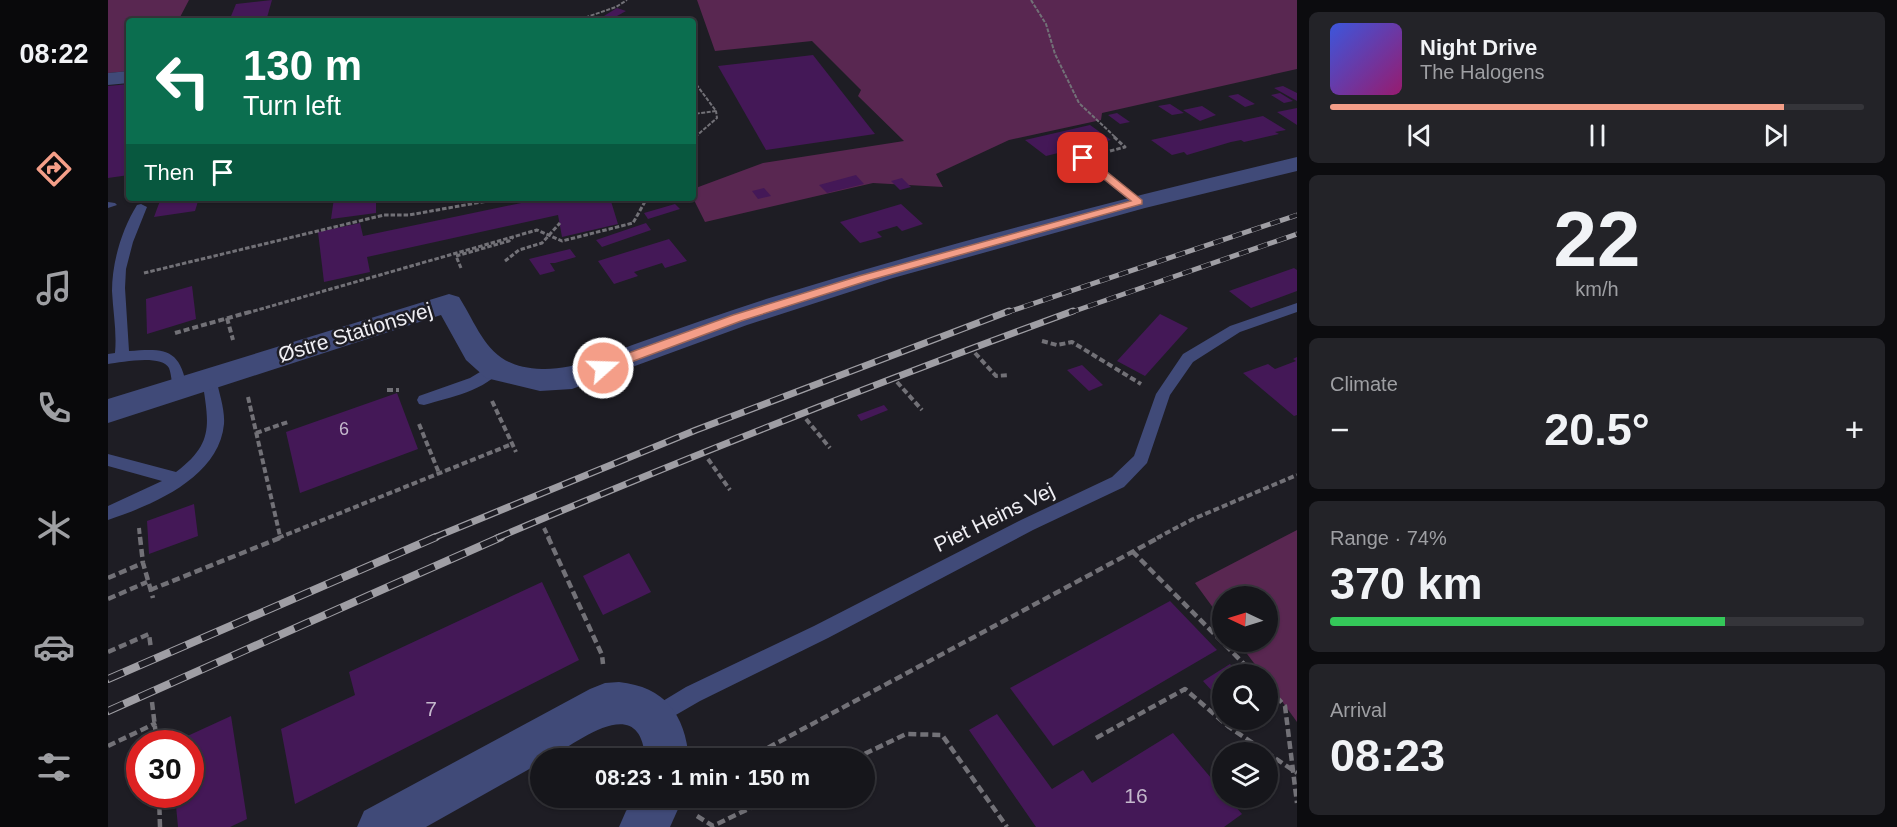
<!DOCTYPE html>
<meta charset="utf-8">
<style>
:root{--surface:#16161b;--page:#232328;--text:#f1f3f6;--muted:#9e9fa3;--line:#35353a;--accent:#f49e88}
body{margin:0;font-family:Helvetica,sans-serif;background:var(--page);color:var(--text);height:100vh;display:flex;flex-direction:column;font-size:22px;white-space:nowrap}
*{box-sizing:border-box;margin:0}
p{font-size:20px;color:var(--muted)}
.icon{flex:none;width:33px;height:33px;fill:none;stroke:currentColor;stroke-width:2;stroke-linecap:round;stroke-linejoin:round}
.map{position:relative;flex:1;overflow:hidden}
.details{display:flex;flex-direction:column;gap:12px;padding:12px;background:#0c0c0f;width:600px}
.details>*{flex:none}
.banner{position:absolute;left:18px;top:18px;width:570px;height:183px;border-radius:6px;box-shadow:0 2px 4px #0004,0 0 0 2px var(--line);background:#0b6e4f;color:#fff;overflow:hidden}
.needle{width:39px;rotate:274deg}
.buttons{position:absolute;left:1104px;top:586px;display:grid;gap:12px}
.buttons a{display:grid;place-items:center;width:66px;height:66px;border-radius:50%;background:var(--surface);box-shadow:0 2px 4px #0004,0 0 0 2px var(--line);font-size:30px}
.speed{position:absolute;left:18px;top:730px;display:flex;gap:12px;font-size:30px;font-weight:700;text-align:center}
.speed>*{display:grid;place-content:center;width:78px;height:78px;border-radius:50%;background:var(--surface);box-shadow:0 2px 4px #0004,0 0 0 2px var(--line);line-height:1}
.speed .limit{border:9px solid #d22;background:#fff;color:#111}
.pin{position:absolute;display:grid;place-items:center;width:51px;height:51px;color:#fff;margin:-26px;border-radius:12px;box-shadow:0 3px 9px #0006}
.me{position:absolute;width:66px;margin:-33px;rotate:70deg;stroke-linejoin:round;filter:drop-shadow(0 0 4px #0008)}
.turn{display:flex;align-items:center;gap:21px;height:126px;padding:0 18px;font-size:27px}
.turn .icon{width:78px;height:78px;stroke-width:2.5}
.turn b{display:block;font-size:42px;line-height:51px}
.then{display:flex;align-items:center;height:57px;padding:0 18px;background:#0003;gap:12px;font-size:22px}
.big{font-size:45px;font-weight:800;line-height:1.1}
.details .tile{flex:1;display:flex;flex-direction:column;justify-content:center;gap:9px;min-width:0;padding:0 21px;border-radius:9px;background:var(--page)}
.details .dial{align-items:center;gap:0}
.dial b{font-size:78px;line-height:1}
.song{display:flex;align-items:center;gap:18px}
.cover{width:72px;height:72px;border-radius:9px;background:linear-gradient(135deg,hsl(230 70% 55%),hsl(320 70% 35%))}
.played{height:6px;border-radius:3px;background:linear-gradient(90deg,var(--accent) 85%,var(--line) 85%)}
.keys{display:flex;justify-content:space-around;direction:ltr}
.heat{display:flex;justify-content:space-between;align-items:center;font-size:33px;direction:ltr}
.charge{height:9px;border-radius:4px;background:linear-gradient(90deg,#34c759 74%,var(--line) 0)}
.trip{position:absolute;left:422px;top:748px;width:345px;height:60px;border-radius:30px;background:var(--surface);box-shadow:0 2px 4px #0004,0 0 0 2px var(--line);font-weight:800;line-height:60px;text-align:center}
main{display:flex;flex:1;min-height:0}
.tabs{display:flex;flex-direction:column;width:108px;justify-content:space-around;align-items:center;background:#09090b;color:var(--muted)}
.tabs .icon{width:42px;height:42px}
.tabs .selected{color:var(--accent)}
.tabs b{font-size:27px;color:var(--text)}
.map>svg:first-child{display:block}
.green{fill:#592751}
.building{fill:#441857}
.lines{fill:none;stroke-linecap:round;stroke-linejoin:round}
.path-far3{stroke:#727177;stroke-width:2;stroke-dasharray:4 1.5;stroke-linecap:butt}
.path-far2{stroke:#727177;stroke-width:3;stroke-dasharray:4.5 2;stroke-linecap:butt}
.path-far1{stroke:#727177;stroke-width:4;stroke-dasharray:6 3;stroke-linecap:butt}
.path{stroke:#727177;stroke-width:4.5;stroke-dasharray:8 4;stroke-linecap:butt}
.lane{fill:#404a78;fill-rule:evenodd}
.street{fill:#404a78;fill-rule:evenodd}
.rail-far2-casing{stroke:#9f9ea4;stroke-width:5}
.rail-far1-casing{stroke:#9f9ea4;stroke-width:7}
.rail-casing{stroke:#9f9ea4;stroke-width:8}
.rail-far2{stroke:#1e1d24;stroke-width:4;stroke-dasharray:10;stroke-linecap:butt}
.rail-far1{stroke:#1e1d24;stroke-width:4.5;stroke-dasharray:14;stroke-linecap:butt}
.rail{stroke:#1e1d24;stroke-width:6;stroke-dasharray:17;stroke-linecap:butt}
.route{fill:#f49e88;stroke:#9f6758;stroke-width:1.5}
.labels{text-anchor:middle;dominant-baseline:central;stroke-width:5;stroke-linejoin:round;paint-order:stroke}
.number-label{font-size:18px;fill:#c4b8cc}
.street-label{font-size:21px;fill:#efeef3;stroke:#1e1d24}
.near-number-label{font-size:21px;fill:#c4b8cc}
</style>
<main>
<nav class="tabs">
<b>08:22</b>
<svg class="icon selected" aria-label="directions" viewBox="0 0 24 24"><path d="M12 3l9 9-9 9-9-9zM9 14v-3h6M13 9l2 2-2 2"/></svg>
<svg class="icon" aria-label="music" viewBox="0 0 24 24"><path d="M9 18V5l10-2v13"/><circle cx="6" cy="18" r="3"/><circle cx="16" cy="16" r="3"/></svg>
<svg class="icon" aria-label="phone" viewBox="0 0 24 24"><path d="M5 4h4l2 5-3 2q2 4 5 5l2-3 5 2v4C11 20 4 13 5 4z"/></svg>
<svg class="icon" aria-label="climate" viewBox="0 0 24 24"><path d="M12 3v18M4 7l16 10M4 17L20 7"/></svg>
<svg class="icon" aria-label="car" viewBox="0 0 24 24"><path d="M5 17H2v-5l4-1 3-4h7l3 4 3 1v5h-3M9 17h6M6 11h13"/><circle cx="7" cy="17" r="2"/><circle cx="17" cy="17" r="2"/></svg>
<svg class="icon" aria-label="filters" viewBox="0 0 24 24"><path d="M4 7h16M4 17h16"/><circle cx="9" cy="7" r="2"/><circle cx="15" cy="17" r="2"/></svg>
</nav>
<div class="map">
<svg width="1189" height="827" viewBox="0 0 1189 827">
<rect width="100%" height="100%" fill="#1e1d24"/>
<g class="green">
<polygon points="0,0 81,0 70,21 21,21 21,71 0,73"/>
<polygon points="589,0 1189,0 1189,69 994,113 993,120 901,140 828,174 835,187 765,183 597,222 585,198 585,189 655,163 796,141 750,96 753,90 704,41 607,51"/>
<polygon points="1189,530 1189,722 1160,682 1160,675 1155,675 1130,642 1160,642 1160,597 1114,597 1114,620 1087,583"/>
</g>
<g class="building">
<polygon points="164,0 158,21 121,21 128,4"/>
<polygon points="509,8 518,11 500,21 491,19"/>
<polygon points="705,55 767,134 658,150 610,66"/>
<polygon points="21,84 21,158 18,166 21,165 21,175 0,178 0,86"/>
<polygon points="1175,86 1189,93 1189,101 1166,88"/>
<polygon points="1172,93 1185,101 1176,103 1163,95"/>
<polygon points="1130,94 1147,104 1137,107 1120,96"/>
<polygon points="1062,104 1076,113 1064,115 1050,106"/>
<polygon points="1094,106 1108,115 1092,121 1075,110"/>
<polygon points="1189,108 1189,125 1169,112"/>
<polygon points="1009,113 1022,122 1012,124 1000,115"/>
<polygon points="1155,116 1178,130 1167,132 1171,134 1136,142 1133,140 1123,142 1079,155 1076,152 1064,155 1043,140"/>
<polygon points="982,125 1003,140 938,156 917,140"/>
<polygon points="748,175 756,184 719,193 711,185"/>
<polygon points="794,178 803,187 792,190 783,181"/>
<polygon points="656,188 663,196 650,199 644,191"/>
<polygon points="53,198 91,198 87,211 46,217"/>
<polygon points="226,198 268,198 268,213 223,219"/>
<polygon points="437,198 502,198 510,224 454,237 450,215 259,257 262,272 216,282 210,232 252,223 255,236"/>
<polygon points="567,204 572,209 540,219 536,213"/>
<polygon points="793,204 815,224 794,231 789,226 769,232 774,237 752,243 732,222"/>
<polygon points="538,223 543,230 494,247 488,240"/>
<polygon points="561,239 579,261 557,268 554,263 526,272 530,276 506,284 490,261"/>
<polygon points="462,249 468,257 447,263 442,263 447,271 432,275 421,259"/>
<polygon points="1186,268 1189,270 1189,291 1143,308 1121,291"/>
<polygon points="84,286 88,319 39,334 38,299"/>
<polygon points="1052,314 1080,328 1037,376 1009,361"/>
<polygon points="1189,357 1189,415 1186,416 1135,373 1160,364 1167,369 1188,361 1185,359"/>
<polygon points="974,365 995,385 981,391 959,370"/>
<polygon points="289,393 310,449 192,493 178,432"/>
<polygon points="776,405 780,410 753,421 749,415"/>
<polygon points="86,504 90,536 41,554 39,521"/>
<polygon points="521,553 543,592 495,615 475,576"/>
<polygon points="434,582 471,660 187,804 173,729 247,695 241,672"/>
<polygon points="1062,601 1109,650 945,746 902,688"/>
<polygon points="1122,664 1132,675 1114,675 1114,702 1095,681"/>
<polygon points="889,714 944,789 975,770 984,783 1065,733 1114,791 1114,798 1120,798 1134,814 1116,827 928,827 861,730"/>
<polygon points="123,716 139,819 122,827 70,827 67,795 82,795 82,744 62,744"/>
</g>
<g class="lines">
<g class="path-far3">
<polyline points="923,0 938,24 947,54 971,103 1007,137"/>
<polyline points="467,21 508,7 519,0"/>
<polyline points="585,80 608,111 585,114"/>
<polyline points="587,137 609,118 608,111"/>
</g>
<g class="path-far2">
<polyline points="585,139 589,136"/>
<polyline points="1002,151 1017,147 1005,136"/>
<polyline points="397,261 411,250 434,243 452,223"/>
<polyline points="353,268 348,256 401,241 405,237"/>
<polyline points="36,273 276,215 301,215 396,198"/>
<polyline points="139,313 429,230 454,241 525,223 539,198"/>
</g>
<g class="path-far1">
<polyline points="119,318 125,340"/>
<polyline points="67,333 145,311"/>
<polyline points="934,341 949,345 964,342 1033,384"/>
<polyline points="867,353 888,376 901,375"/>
<polyline points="789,382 814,410"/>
<polyline points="279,390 291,390"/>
<polyline points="140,397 172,536"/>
<polyline points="384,401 408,452"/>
<polyline points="698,419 722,448"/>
<polyline points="311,424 331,473"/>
<polyline points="148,433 180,422"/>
<polyline points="600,459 622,490"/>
<polyline points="31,528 32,538"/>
<polyline points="436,528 441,538"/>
<polyline points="170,538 404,444"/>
<polyline points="1049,538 1085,519 1189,475"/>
</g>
<g class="path">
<polyline points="32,537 35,563 45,598"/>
<polyline points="440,537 494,655 495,664"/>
<polyline points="1024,551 1147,675"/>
<polyline points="0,578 35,563"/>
<polyline points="42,590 174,537"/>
<polyline points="0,599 39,582"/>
<polyline points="0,652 41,634 43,649"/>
<polyline points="1160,688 1177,706 1189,803"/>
<polyline points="44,702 49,744"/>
<polyline points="988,738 1077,689 1121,727 1189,773"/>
<polyline points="0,746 48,723"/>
<polyline points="639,759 1052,537"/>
<polyline points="746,759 798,734 834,735 899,827"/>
<polyline points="51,795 52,827"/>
<polyline points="589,816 605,826 663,798"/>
</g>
<g class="lane">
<polygon points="975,155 1034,200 1034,204 1026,204 971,160 970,158"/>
<polygon points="0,202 7,203 9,205 0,208"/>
<path d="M33,204l6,3 -14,35 -7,27 -1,19 4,63c37,-3 51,-2 58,37l-7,5 -5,-1c-4,-8 -3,-16 -6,-24 -7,-14 -48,-6 -61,-4v-10l7,-1c2,-21 -2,-41 -3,-62 0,-29 10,-62 25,-86z"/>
<polygon points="1189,303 1189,312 1132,332 1085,362 1062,395 1039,463 1016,487 925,530 720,638 592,701 547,727 540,724 537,717 540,710 578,687 706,626 913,520 1004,477 1026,456 1048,394 1075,354 1122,326"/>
<path d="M387,363l7,5c-14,22 -54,30 -78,37l-5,-1 -2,-4 2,-4 51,-18z"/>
<path d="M101,373l7,5c3,15 9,31 8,46 -5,54 -72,81 -116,96v-14l54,-25 -54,-15v-12l68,18c40,-30 32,-50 26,-94z"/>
</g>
<g class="street">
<polygon points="21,71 21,83 0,85 0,73"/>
<path d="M1189,157v14l-152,37 -252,70 -146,47 -175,64 -32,2 -54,-13 -20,-18 -25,-45 -333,108v-24l341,-105 10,3c23,37 30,71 83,72 33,1 65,-15 96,-26 42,-15 85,-30 128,-44 176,-54 353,-100 531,-142z"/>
<path d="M511,682c46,5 66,32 70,77h-44c-4,-68 -66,-18 -97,0h-8v4l-114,64h-69l7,-16 226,-122 15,-6z"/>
<polygon points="528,798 575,798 562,827 511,827 518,811"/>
</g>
<defs>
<g id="rail-far2">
<polyline points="897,313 1189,215"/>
<polyline points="961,313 1189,234"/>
</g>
<g id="rail-far1">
<polyline points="325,538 588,430 901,311"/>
<path d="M389,538c190,-81 382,-156 576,-227"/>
</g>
<g id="rail">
<polyline points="0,679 328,537"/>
<polyline points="0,711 393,537"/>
</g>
</defs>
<use href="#rail-far2" class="rail-far2-casing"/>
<use href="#rail-far1" class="rail-far1-casing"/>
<use href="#rail" class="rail-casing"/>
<use href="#rail-far2" class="rail-far2"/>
<use href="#rail-far1" class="rail-far1"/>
<use href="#rail" class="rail"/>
</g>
<polygon class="route" points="972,156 979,156 1034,200 1034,204 759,281 633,321 499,371 490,371 488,368 490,364 625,315 751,276 1023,201 972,160"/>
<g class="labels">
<g class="number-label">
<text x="236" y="429">6</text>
</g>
<g class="street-label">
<text transform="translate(247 332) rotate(-17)">Østre Stationsvej</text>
<text transform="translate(886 517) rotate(-26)">Piet Heins Vej</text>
</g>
<g class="near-number-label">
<text x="323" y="708">7</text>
<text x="1028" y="795">16</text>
</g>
</g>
</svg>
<div class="buttons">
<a><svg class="needle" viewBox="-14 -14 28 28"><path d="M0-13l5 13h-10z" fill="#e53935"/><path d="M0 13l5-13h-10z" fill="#9e9fa3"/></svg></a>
<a><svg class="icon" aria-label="search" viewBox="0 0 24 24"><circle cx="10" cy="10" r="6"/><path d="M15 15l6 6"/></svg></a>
<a><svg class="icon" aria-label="layers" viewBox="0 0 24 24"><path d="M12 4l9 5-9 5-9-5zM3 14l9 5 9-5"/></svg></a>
</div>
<div class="speed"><div class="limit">30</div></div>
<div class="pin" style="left:975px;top:158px;background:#d93025"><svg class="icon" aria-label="arrive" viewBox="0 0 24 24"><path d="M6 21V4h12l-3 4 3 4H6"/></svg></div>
<svg class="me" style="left:495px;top:368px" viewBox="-20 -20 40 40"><circle r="17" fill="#f49e88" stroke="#fff" stroke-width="3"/><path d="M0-11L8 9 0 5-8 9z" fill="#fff"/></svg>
<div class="trip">08:23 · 1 min · 150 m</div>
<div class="banner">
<div class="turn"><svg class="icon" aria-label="left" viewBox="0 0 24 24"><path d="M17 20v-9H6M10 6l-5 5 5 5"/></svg><div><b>130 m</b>Turn left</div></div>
<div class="then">Then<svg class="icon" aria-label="arrive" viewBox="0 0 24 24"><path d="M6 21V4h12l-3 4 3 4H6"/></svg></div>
</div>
</div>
<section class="details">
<div class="tile">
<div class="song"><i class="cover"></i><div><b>Night Drive</b><p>The Halogens</p></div></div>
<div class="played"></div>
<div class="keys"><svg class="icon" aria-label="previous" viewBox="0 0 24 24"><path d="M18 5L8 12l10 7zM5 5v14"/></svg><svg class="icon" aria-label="pause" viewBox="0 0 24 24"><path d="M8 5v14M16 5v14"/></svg><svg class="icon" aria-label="next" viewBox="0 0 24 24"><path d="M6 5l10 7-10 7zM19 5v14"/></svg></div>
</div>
<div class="tile dial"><b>22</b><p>km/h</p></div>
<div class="tile"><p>Climate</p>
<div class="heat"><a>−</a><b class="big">20.5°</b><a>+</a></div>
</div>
<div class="tile"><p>Range · 74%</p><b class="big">370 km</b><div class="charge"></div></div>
<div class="tile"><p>Arrival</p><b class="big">08:23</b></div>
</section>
</main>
